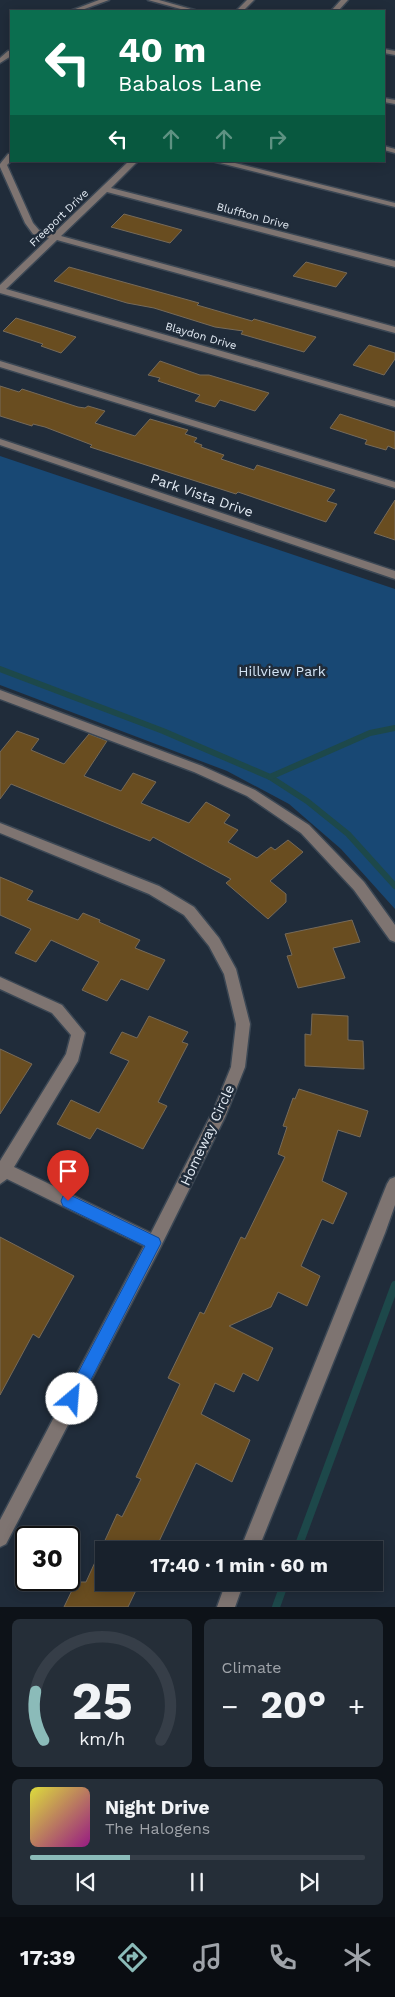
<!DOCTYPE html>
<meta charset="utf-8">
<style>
:root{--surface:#18212c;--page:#252e38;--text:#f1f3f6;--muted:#9fa3a9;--line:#363e48;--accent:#8bbbb9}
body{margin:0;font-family:"Work Sans",sans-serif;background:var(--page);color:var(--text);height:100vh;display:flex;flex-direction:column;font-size:19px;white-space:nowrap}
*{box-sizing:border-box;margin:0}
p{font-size:16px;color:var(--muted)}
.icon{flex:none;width:28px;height:28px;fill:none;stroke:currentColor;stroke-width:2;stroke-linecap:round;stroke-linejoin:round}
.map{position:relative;height:1607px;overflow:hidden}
.side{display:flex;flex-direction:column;gap:12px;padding:12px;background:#0d1218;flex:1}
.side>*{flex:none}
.top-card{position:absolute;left:10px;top:10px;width:375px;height:152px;border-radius:0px;box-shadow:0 2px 12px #0003,0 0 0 1px var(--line);background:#0b6e4f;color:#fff;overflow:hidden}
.speed{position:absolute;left:15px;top:1526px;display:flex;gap:10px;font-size:25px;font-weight:700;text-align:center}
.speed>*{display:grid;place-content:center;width:65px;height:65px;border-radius:50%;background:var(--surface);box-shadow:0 2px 12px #0003,0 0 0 1px var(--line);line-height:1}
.speed .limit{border:2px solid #111;border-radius:8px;background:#fff;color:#111}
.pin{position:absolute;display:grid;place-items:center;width:42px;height:42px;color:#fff;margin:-51px -21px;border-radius:50% 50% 50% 0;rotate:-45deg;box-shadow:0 0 5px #0007}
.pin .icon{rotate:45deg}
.me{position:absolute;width:55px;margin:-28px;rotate:27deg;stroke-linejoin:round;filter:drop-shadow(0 0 4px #0008)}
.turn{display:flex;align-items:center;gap:18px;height:105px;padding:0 25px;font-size:22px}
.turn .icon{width:65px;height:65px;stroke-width:2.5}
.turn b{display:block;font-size:35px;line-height:42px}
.lanes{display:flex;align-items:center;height:48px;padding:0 25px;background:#0003;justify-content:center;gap:25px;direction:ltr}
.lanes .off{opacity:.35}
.big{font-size:38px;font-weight:700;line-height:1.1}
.side .card{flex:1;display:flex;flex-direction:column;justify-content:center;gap:8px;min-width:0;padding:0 18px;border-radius:8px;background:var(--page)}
.side .dial{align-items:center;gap:0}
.dial svg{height:130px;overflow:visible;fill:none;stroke:var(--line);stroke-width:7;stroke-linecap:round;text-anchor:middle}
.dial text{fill:var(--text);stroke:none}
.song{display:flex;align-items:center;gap:15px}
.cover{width:60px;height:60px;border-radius:8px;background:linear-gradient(135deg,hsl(60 70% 55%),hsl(310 70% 35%))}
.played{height:5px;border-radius:2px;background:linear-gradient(90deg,var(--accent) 30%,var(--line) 30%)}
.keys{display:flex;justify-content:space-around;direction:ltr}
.heat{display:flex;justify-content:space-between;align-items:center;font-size:28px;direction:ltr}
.side .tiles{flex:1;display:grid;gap:12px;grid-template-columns:1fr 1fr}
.card:last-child{grid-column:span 2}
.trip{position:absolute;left:95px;top:1541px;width:288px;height:50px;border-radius:0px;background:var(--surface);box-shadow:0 2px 12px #0003,0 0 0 1px var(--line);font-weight:700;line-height:50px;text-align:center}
.dock{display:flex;height:80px;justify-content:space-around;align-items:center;background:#0a0d12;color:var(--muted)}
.dock .icon{width:35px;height:35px}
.dock .on{color:var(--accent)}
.dock b{font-size:22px;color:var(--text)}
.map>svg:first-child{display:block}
.green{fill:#184874}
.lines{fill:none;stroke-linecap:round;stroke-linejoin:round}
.stream-far1{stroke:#1d484a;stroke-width:6}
.stream{stroke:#1d484a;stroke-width:8}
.building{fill:#694d20;stroke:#766a59}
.minor-casing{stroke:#3b4754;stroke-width:3}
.minor{fill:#7e7471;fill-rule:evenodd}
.route{fill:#1a73e8;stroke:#114b97}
.labels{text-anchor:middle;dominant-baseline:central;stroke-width:5;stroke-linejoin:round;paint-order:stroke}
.far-street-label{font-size:11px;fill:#e4ecf5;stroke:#202c3a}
.street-label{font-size:14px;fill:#e4ecf5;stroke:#202c3a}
.park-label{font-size:14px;fill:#d3e4f5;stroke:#202c3a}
</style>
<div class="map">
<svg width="395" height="1607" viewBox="0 0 395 1607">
<rect width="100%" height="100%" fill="#202c3a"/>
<polygon class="green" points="0,456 395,589 395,909 341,849 289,804 227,771 0,685"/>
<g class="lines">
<g class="stream-far1">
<polyline points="0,669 163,731 270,777 307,801 348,834 395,886"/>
<polyline points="270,777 370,733 395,728"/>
</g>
<g class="stream">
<polyline points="297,1550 395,1285"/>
<polyline points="276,1607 285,1582"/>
</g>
</g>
<g class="building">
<polygon points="124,214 146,220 182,230 170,243 111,227"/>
<polygon points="306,262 347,273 336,287 293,276"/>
<polygon points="69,267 199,303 197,305 252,321 254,319 316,337 304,352 241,334 243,331 215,327 154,308 127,303 54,281"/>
<polygon points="16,318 58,331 76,337 61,353 41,346 43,344 3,331"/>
<polygon points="369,345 395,353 395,359 384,375 353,365"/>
<polygon points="160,361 200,375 209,375 269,393 255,411 220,400 215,407 195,401 200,395 158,381 160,378 148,375"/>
<polygon points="0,386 19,392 22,389 78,407 85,408 88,406 105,411 95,423 135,436 150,419 188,430 185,434 197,438 194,442 202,445 201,447 224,455 221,459 254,470 257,465 335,490 327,501 337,504 326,522 238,492 236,494 90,447 92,445 45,427 33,424 32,426 0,416"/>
<polygon points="340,414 395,432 395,449 388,446 386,450 365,444 367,440 330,428"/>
<polygon points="395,500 395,540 374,533"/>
<polygon points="17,731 39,739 31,750 64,764 89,734 107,741 84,776 121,791 133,773 156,782 141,803 189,823 206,802 230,815 224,823 238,830 228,842 257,858 271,847 275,850 288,840 303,852 270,881 286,894 286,902 268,919 226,883 231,879 153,837 150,841 11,784 0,799 0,752"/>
<polygon points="0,877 33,891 27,900 78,920 83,913 100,920 99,922 140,940 135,948 165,960 148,990 121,979 107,1001 82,990 99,962 51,940 36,962 15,953 31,929 0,915"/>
<polygon points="352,920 360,942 333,948 345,978 298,988 287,956 292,955 285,934"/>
<polygon points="312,1014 348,1016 348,1040 363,1041 364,1069 305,1066 305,1034 311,1035"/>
<polygon points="149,1016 188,1032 182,1042 188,1044 158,1102 167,1106 143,1149 97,1128 90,1139 57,1124 71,1100 99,1113 129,1061 110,1053 122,1032 137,1038"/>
<polygon points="0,1049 32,1064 0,1114"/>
<polygon points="299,1089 368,1111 360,1137 338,1130 322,1181 347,1193 333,1224 322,1219 301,1266 320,1276 307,1306 278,1292 271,1307 229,1326 273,1348 258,1381 243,1373 234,1392 215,1383 201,1414 250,1440 232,1482 196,1463 155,1550 104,1550 104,1582 140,1582 128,1607 64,1607 76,1582 86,1582 117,1514 122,1517 141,1479 136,1477 180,1384 168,1378 200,1312 204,1314 241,1237 245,1239 285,1157 278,1154 287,1127 283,1126 293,1098 295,1099"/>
<polygon points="0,1237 74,1276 39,1338 33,1334 0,1395"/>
</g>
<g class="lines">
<defs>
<g id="minor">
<polygon points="99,0 109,0 79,11 70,11"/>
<polygon points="148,0 159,0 198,11 188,11"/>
<polygon points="247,0 254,0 243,11 236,11"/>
<polygon points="341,0 348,0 338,11 331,11"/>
<polygon points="384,49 395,51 395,55 384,53"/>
<polygon points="8,51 11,51 11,56 0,63 0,58"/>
<polygon points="384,98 395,100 395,104 384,102"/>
<polygon points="384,146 395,149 395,153 384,150"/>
<polygon points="8,154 11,154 11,161 7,165 33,223 39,230 53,234 129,161 138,161 111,188 395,261 395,267 107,192 61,236 395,327 395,333 57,240 6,289 395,401 395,407 0,293 0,285 49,238 33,234 25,223 0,167 0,164"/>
<polygon points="212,161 227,161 395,203 395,207"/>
<polygon points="0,361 395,482 395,488 0,367"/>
<polygon points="0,439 395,571 395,579 0,445"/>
<polygon points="0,690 202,766 255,790 309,825 364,882 395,925 395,942 390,940 354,890 301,833 247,796 194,772 0,699"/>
<polygon points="0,823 159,886 194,907 219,938 236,969 250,1024 245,1067 225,1117 160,1248 6,1544 0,1547 0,1520 144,1246 7,1179 0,1184 0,1161 66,1054 71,1035 52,1013 0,989 0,977 62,1005 85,1033 78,1061 14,1167 151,1233 214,1109 231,1067 236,1024 224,974 209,946 184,915 149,894 0,833"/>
<polygon points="395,1177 395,1205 385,1233 258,1550 240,1550 387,1184 390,1179"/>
<polygon points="226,1582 244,1582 235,1607 217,1607"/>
</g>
</defs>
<use href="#minor" class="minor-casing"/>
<use href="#minor" class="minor"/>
</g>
<polygon class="route" points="68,1194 159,1238 161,1243 78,1405 72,1407 67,1405 65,1399 67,1394 145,1246 63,1206 61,1201 63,1196"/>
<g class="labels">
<g class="far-street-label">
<text transform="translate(253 216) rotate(15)">Bluffton Drive</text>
<text transform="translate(59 218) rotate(-44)">Freeport Drive</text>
<text transform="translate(201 336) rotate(16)">Blaydon Drive</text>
</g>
<g class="street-label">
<text transform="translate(202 495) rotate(19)">Park Vista Drive</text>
<text transform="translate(207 1135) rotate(-65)">Homeway Circle</text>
</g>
<g class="park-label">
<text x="282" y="671">Hillview Park</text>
</g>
</g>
</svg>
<div class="speed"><div class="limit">30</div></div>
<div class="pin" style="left:68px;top:1201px;background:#d93025"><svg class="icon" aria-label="arrive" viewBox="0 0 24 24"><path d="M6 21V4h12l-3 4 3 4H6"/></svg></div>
<svg class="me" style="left:72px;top:1399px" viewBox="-20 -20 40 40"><circle r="19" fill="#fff"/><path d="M0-13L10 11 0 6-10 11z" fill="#1a73e8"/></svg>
<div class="trip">17:40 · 1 min · 60 m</div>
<div class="top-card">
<div class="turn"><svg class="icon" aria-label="left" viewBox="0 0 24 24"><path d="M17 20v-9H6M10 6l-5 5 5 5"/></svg><div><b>40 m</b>Babalos Lane</div></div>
<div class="lanes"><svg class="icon" aria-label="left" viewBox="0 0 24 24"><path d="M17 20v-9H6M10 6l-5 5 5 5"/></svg><svg class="icon off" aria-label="ahead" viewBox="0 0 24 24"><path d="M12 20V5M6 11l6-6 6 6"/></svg><svg class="icon off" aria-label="ahead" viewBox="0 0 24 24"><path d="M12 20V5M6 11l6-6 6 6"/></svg><svg class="icon off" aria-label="right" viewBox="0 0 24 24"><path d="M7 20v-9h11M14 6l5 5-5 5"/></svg></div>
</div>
</div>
<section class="side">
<div class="tiles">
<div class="card dial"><svg viewBox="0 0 100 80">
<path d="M14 69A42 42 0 1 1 86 69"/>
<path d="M14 69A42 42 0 0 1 9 39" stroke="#8bbbb9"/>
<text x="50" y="56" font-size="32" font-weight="700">25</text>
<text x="50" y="72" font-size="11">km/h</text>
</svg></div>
<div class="card"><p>Climate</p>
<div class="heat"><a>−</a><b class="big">20°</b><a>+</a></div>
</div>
<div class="card">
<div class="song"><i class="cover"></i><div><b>Night Drive</b><p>The Halogens</p></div></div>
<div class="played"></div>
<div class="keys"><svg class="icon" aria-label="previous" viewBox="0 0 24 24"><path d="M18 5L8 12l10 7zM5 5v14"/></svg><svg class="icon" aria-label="pause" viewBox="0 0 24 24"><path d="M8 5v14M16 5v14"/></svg><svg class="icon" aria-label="next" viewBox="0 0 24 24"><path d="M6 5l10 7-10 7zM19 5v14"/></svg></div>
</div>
</div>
</section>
<nav class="dock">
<b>17:39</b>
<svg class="icon on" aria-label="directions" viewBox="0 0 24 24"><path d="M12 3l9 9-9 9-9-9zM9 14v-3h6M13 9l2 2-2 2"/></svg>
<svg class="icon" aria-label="music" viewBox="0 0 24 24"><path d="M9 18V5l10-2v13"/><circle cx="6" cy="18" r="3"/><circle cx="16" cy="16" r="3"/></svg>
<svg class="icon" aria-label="phone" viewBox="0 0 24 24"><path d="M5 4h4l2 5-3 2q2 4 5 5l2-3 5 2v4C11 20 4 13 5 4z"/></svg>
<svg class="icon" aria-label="climate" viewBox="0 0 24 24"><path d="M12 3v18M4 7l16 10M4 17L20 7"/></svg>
</nav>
